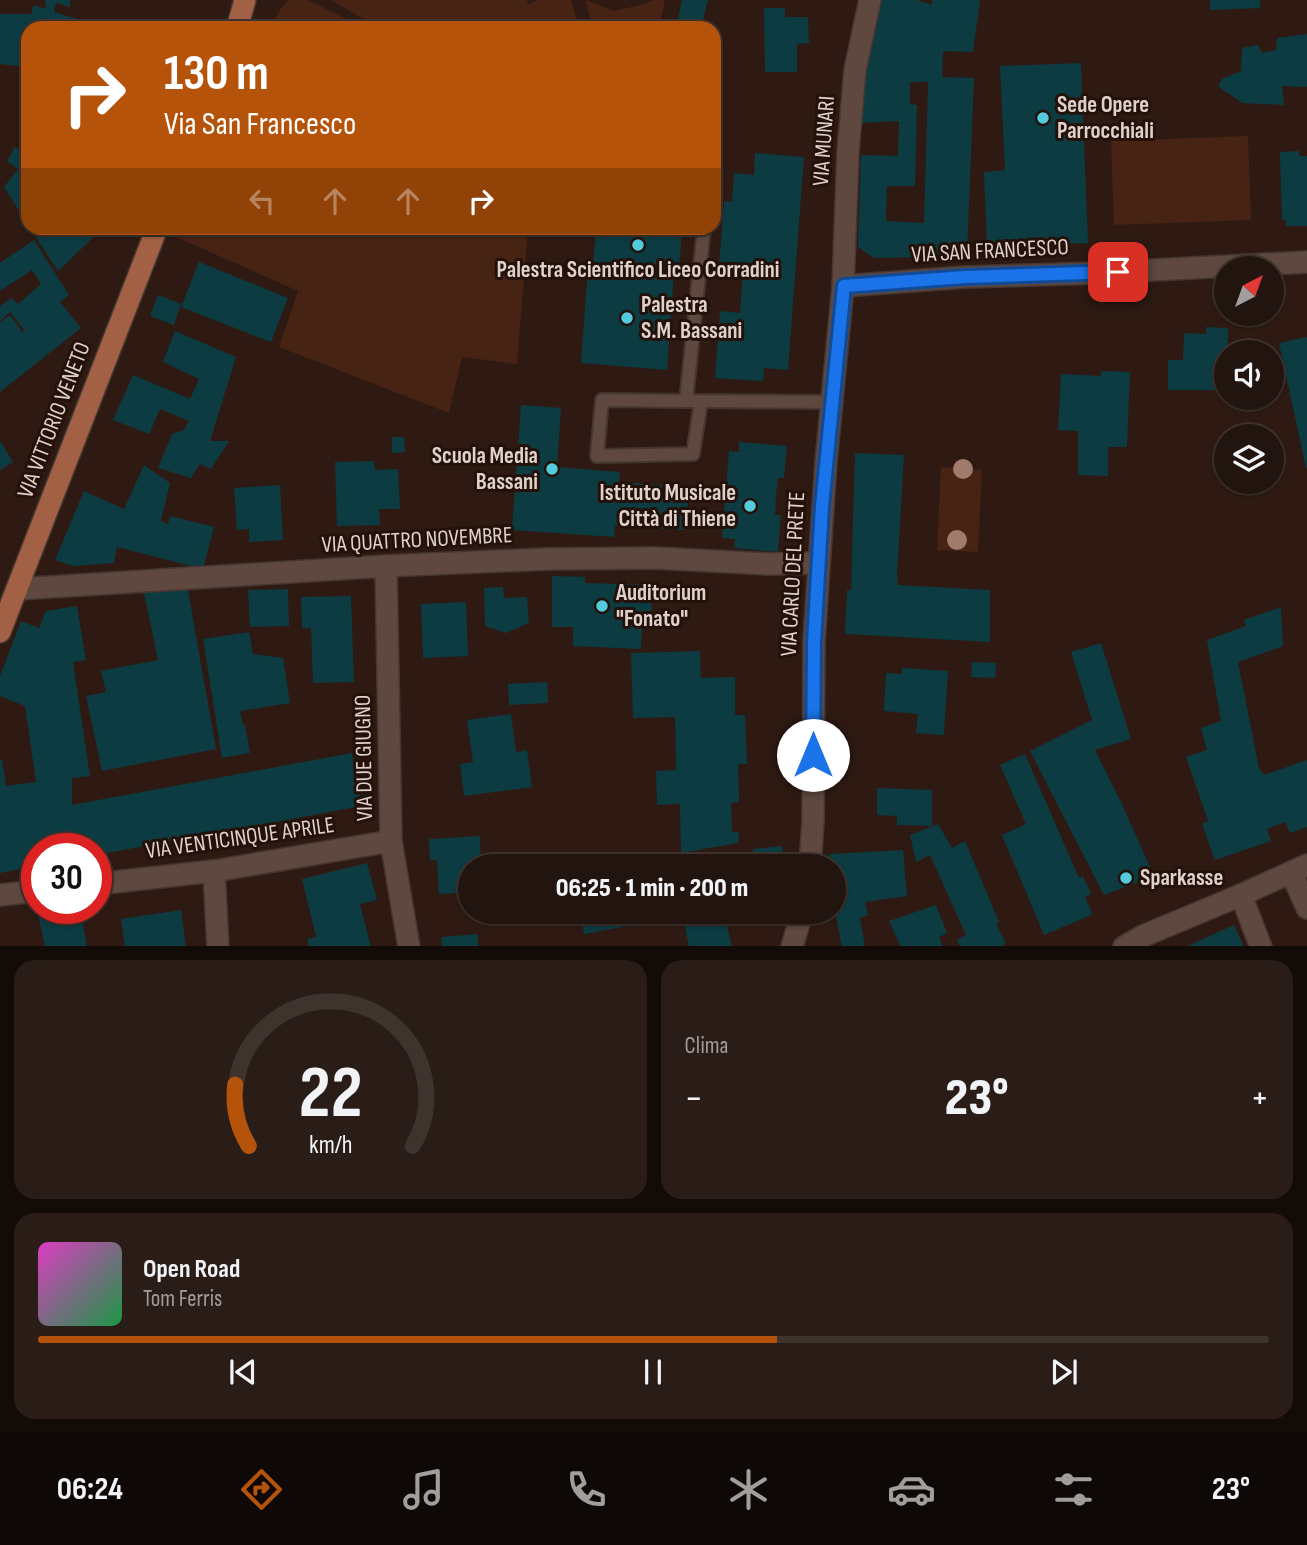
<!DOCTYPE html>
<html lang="it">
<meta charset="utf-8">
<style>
:root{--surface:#22140e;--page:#2a1d17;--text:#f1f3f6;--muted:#a29e9e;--line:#3f332e;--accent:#b45309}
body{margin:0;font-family:"Sofia Sans Condensed",sans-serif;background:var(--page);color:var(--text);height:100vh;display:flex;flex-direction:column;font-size:26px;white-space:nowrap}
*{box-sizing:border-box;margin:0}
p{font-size:23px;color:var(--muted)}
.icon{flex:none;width:38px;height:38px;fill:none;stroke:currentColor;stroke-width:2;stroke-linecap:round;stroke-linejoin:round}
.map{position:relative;height:946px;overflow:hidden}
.sheet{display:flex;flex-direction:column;gap:14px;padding:14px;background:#130b08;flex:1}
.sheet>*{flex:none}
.top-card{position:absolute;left:21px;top:21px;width:700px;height:214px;border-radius:21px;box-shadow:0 2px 5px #0004,0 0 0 2px var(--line);background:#b45309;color:#fff;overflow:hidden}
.needle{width:46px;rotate:41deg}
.fabs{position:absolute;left:1214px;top:256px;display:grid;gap:14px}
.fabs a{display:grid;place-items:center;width:70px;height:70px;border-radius:50%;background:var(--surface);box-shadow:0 2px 5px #0004,0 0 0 2px var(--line);font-size:35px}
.speed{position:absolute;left:21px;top:833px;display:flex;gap:14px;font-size:35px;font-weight:700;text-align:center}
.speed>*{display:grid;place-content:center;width:91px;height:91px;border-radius:50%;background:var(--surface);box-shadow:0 2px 5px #0004,0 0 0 2px var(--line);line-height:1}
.speed .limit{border:10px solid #d22;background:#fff;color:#111}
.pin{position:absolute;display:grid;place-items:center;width:60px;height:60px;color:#fff;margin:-30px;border-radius:14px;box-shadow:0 4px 10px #0006}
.me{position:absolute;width:77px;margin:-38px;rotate:0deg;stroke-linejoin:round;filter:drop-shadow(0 0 5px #0008)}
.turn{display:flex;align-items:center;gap:24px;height:147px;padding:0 28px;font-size:32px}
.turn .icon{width:91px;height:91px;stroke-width:2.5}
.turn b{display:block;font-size:49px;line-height:60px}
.lanes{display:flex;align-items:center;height:66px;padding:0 28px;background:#0003;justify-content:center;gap:35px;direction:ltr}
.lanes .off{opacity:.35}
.big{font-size:52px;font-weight:800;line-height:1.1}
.sheet .card{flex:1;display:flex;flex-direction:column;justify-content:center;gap:10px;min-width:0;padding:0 24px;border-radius:21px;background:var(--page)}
.sheet .dial{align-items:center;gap:0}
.dial svg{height:182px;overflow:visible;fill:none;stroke:var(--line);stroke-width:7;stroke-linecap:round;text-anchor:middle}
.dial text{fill:var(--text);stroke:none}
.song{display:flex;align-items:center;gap:21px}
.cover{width:84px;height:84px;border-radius:10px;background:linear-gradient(135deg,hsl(310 70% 55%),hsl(140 70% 35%))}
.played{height:7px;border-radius:4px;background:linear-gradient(90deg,var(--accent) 60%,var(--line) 60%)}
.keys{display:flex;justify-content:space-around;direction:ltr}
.heat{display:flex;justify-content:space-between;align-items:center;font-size:38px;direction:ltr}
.sheet .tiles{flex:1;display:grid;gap:14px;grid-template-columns:1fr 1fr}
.card:last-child{grid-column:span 2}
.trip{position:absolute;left:458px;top:854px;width:388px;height:70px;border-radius:35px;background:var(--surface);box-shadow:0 2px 5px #0004,0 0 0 2px var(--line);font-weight:800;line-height:70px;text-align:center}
.menu{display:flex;height:112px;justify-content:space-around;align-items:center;background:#0e0806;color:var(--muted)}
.menu .icon{width:49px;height:49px}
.menu .selected{color:var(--accent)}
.menu b{font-size:32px;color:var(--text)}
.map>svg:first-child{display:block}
.green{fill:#472314}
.building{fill:#0d3b42;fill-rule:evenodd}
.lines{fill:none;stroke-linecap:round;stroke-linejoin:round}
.service-casing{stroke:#453632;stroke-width:16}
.minor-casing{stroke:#453632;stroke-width:24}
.primary-casing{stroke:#453632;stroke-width:24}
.service{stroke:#5e483f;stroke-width:12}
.minor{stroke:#5e483f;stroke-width:21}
.primary{stroke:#a26145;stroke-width:21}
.tree{fill:#a07a6b}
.route-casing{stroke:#114b97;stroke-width:18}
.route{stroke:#1a73e8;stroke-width:12}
.poi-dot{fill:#54cadd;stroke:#241109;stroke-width:2.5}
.labels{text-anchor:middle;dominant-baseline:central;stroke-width:6;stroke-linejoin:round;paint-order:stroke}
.poi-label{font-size:23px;font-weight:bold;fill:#dfd1cc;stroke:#241109;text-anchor:start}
.street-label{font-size:23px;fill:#dfd1cc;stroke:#241109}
</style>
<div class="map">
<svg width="1307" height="947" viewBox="0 0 1307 947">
<rect width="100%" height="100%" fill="#2e1a12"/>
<g class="green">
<polygon points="289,0 308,0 365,28 271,28 279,11"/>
<polygon points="331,0 527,0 528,4 539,0 571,0 578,25 591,22 586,0 613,11 641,5 653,0 665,0 659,28 379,28"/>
<polygon points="1248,136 1251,220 1114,225 1111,141"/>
<polygon points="177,228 528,228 517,364 462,357 449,413 279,347 298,291 174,236"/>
<polygon points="941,467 982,470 978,552 937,550"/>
</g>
<g class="building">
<polygon points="45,0 70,0 70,7 56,3 54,12 108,28 28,28 28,67 0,64 0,14 31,14 34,5 46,9"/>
<polygon points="682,0 708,0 701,28 676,28"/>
<path d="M878,0h39l15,5v-5h48l-7,52 -30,-1 -1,26 32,1 -7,178 -93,2 -16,-11 3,-92 37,1 1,-35 -40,2 1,-27zM910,82h18l-4,141 -38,-2 1,-35h28l2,-81 -7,-1z"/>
<polygon points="1210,0 1260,0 1260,8 1210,10"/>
<polygon points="764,8 785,8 785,17 808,17 809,43 797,44 797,72 765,72"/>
<polygon points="1307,34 1307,87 1282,86 1284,105 1242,103 1218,86 1222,79 1241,71 1242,48 1258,45 1262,53 1276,50 1277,38"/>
<polygon points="1081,63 1088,243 987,247 984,172 1005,170 1000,66"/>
<polygon points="28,145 28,225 4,187 18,169 7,161 15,147 24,152"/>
<polygon points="1299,151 1299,156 1307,156 1307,226 1286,226 1286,221 1282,220 1280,152"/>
<polygon points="755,153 804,157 788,370 764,368 763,381 715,378 720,311 740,313 743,269 719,267 724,201 732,202 734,173 754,175"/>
<polygon points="30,228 103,228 58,271"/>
<polygon points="596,228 682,228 679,270 593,263"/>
<polygon points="34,240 69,295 60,302 81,328 0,392 0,322 10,315 22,332 30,326 24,330 10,312 0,321 0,306 12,298 18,304 41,284 32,270 0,291 0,263"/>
<polygon points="199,262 288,298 271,342 181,307"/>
<polygon points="588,267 674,273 667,370 581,363"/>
<polygon points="158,295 181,304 174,325 150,316"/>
<polygon points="1206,327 1228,328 1227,369 1222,368 1221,390 1168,390 1168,360 1183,360 1184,333 1206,334"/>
<polygon points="175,331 236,357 210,441 229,441 211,469 200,464 191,478 158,468 172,434 184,430 189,421 160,409 149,434 113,420 133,375 190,399 199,379 163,362"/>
<polygon points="1307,337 1307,468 1306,468 1279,343"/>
<polygon points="1101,371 1130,372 1127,447 1108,447 1108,476 1078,475 1078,431 1058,430 1061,374 1101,376"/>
<polygon points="521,405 561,408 557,467 620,472 619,482 689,487 686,530 615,526 614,537 512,530"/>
<polygon points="392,437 404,437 405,452 392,453"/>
<polygon points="0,441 13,462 0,470"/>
<polygon points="739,442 787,446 784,478 778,478 776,496 775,515 781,515 778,552 734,548 735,539 722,538 729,451 739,452"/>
<polygon points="855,453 904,455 897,576 898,585 990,590 990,642 845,634 847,590 851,590"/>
<polygon points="374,461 375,470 398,469 400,509 379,509 380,525 337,526 335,462"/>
<polygon points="144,465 170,483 161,521 168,524 170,516 214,527 203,569 117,547 114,563 73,566 55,560 84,491 124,509"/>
<polygon points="280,485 283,540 249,542 249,529 237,530 234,488"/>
<polygon points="552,576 585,577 585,583 652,585 651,629 642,629 641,649 573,646 573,627 552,627"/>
<polygon points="187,585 216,749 102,771 86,696 106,692 101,671 158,660 144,593"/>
<polygon points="503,587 504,598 527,597 529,623 506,633 485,626 484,588"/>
<polygon points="288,589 289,626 250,627 248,590"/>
<polygon points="351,596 354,682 313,683 311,628 302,629 301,597"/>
<polygon points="466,602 468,656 423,658 421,604"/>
<polygon points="77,606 86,660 73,662 90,776 72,778 72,805 352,753 362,806 96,855 96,849 37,849 37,866 0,873 0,760 2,760 6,786 36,782 25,706 0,696 0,676 21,621 39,628 46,611"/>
<polygon points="1281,607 1283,646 1238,662 1259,768 1264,775 1307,760 1307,827 1290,833 1285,822 1267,829 1271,841 1215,860 1202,824 1208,821 1186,757 1207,750 1201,728 1221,721 1207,640 1246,626 1244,620"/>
<polygon points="249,632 253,654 283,658 290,703 240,711 243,725 245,725 250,753 222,758 203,639"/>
<polygon points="1101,643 1131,739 1095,750 1121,802 1154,876 1104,895 1030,751 1092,720 1071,652"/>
<polygon points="700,651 701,678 735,677 735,715 745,715 747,764 738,764 739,802 731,803 732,832 739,832 738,843 681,853 680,804 657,805 656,771 676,770 675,717 633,718 631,653"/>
<polygon points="972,662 996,663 995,678 971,677"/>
<polygon points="902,668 948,671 944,735 916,733 918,714 884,711 886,673 902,674"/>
<polygon points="547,682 548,703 509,705 508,684"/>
<polygon points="511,714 516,752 527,750 532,787 464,796 460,764 473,762 467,720"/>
<polygon points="1025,754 1079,878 1083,876 1091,894 1085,897 1092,913 1091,915 1044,935 1002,835 1026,824 1000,765"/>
<polygon points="877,788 932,790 932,826 897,825 897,816 877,815"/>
<polygon points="938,824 952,848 965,841 999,922 996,924 1006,943 1003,944 1005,947 960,947 957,940 966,935 930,855 916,862 910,835"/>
<polygon points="480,836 481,866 471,866 471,892 439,894 437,860 430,860 429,839"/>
<polygon points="782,846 784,866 755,866 753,849"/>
<polygon points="903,850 907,896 865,902 868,915 860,918 865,947 842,947 835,911 835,866 830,866 829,854"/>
<polygon points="367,863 377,900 360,904 371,947 309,947 307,939 316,937 302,879"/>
<polygon points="936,905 947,933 939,937 943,947 901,947 889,921"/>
<polygon points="67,908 80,908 87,947 45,947 38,914"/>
<polygon points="181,910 186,947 125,947 121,919"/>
<polygon points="580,912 778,912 779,917 727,926 732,947 689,947 683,916 584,934"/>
<polygon points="1234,925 1244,947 1185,947"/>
<polygon points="477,934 479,947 442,947 441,937"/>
</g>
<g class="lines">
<defs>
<g id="service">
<polyline points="704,228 686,401 832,402"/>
<polyline points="686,401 602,400 597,456 693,454 701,401"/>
</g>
<g id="minor">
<polyline points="843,286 966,277 1096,273 1307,262"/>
<polyline points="386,566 391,841 409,947"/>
<polyline points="17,589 386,566 547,559 655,558 769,564 819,563"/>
<polyline points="810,866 813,822 814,642 826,462 843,286 848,152 855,70 870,0"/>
<polyline points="214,871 218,947"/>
<polyline points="1291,872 1307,908"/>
<polyline points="96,884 214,871 391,841"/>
<polyline points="0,895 37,891"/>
<polyline points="1241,895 1261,947"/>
<polyline points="792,947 802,912"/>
<polyline points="1124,947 1143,936 1241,895 1307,865"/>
</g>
<g id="primary">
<polyline points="237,28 245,0"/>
<polyline points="0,632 157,228"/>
</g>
</defs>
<use href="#service" class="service-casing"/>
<use href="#minor" class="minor-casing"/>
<use href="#primary" class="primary-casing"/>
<use href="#service" class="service"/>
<use href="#minor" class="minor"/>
<use href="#primary" class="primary"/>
</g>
<g class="tree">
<circle cx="963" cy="469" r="10"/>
<circle cx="957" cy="540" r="10"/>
</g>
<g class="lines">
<defs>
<polyline id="route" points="813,755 814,642 822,506 844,286 965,277 1118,272"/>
</defs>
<use href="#route" class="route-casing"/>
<use href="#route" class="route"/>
</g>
<g class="poi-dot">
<circle cx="1043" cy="118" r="7"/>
<circle cx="638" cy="245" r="7"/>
<circle cx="627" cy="318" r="7"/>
<circle cx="552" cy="469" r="7"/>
<circle cx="750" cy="506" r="7"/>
<circle cx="602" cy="606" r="7"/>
<circle cx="1126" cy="878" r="7"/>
</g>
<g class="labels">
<g class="poi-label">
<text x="1057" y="105">Sede Opere<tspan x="1057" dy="26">Parrocchiali</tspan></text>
<text x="638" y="270" text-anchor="middle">Palestra Scientifico Liceo Corradini</text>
<text x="641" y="305">Palestra<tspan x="641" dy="26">S.M. Bassani</tspan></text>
<text x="538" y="456" text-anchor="end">Scuola Media<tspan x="538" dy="26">Bassani</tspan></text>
<text x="736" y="493" text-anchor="end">Istituto Musicale<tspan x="736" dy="26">Città di Thiene</tspan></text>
<text x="616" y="593">Auditorium<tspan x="616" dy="26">"Fonato"</tspan></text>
<text x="1140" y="878">Sparkasse</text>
</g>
<g class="street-label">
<text transform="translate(824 141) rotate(-86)">VIA MUNARI</text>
<text transform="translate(990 251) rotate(-3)">VIA SAN FRANCESCO</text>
<text transform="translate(54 420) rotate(-69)">VIA VITTORIO VENETO</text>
<text transform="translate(417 540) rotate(-3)">VIA QUATTRO NOVEMBRE</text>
<text transform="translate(793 574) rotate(-87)">VIA CARLO DEL PRETE</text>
<text transform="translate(364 758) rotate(-91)">VIA DUE GIUGNO</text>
<text transform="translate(240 838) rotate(-8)">VIA VENTICINQUE APRILE</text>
</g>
</g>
</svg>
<div class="fabs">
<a><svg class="needle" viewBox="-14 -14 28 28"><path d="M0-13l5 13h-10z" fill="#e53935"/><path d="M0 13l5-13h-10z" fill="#a29e9e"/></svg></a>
<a><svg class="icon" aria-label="sound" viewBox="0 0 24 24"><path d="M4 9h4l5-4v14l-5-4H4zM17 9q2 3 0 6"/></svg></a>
<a><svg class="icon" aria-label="layers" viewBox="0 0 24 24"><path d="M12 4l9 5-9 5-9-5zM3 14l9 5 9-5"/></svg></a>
</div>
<div class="speed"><div class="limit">30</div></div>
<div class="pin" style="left:1118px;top:272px;background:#d93025"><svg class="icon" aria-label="arrive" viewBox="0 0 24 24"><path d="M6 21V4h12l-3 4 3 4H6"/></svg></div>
<svg class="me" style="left:813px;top:755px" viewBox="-20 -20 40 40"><circle r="19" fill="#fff"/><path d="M0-13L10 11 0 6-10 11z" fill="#1a73e8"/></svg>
<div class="trip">06:25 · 1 min · 200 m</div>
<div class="top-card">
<div class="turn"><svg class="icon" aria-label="right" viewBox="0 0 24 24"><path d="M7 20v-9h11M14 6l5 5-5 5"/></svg><div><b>130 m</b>Via San Francesco</div></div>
<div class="lanes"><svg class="icon off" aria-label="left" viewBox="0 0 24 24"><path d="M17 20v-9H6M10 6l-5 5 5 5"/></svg><svg class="icon off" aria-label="ahead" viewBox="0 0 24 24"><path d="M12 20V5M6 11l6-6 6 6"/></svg><svg class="icon off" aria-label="ahead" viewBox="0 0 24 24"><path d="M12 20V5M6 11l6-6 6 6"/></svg><svg class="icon" aria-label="right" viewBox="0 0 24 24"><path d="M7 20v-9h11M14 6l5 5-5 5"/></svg></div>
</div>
</div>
<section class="sheet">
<div class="tiles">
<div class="card dial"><svg viewBox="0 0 100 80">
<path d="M14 69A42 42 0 1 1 86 69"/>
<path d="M14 69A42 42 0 0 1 8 42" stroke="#b45309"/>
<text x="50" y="56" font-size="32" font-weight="700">22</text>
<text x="50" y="72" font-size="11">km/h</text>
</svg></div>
<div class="card"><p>Clima</p>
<div class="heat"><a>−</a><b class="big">23°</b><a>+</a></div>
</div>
<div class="card">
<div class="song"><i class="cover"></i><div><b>Open Road</b><p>Tom Ferris</p></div></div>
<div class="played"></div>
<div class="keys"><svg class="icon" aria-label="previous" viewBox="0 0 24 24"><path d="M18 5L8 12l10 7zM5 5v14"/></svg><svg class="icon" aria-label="pause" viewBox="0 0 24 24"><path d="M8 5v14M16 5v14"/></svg><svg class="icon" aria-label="next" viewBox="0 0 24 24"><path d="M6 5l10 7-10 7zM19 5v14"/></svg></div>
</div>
</div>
</section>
<nav class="menu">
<b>06:24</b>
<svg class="icon selected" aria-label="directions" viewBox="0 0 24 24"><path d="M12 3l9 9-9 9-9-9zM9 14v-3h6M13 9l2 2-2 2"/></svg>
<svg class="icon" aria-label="music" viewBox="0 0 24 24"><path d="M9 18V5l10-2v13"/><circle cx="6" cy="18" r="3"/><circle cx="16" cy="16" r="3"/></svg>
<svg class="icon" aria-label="phone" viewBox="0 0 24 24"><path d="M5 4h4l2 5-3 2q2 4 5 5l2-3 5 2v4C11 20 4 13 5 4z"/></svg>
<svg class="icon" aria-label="climate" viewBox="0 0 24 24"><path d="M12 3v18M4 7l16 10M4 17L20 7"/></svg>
<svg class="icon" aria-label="car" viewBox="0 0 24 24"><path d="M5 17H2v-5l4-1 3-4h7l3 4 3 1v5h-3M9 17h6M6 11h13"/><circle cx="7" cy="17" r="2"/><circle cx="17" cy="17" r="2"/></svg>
<svg class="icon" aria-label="filters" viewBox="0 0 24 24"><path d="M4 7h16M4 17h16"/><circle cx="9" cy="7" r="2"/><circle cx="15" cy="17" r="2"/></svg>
<b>23°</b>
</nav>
